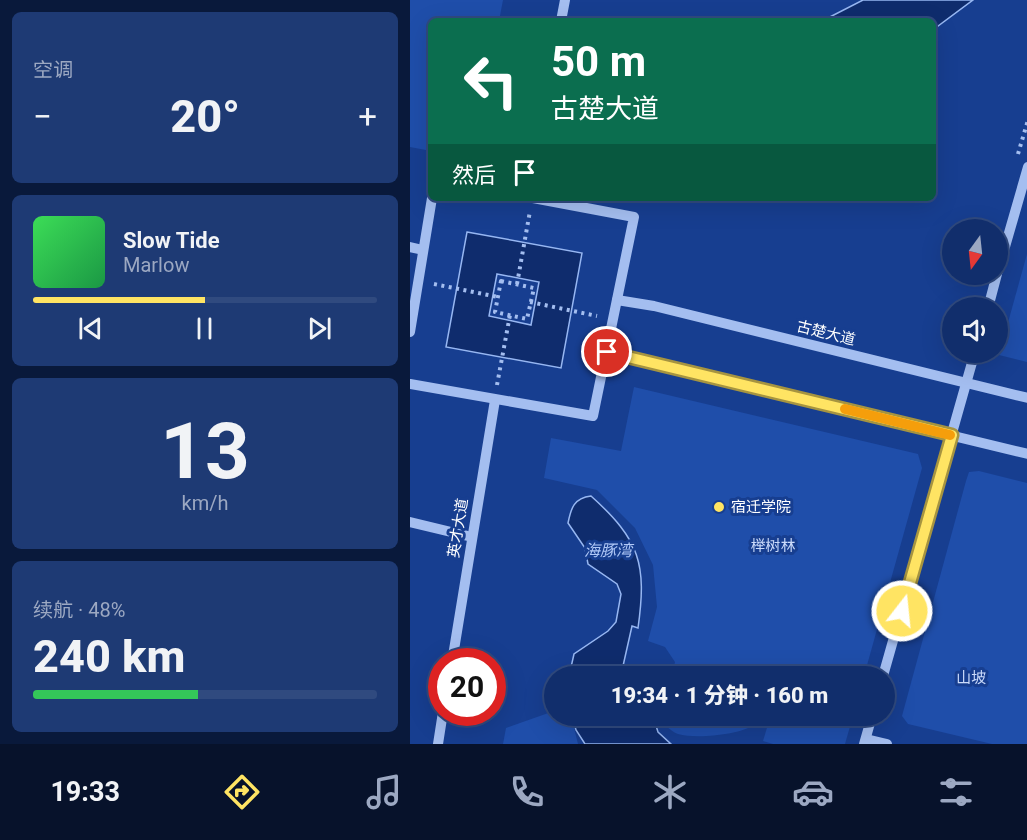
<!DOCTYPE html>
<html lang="zh">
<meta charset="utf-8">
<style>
:root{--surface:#112e6c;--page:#1e3a74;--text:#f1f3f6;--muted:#9ca8c2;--line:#304a7f;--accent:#ffe463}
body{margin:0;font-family:Roboto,"Noto Sans SC",sans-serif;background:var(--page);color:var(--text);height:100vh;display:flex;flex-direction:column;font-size:22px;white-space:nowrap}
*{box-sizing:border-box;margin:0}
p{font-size:20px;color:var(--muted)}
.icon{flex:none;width:33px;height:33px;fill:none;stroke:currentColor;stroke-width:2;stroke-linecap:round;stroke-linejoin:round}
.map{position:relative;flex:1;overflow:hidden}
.panel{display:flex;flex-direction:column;gap:12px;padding:12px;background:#09193b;width:410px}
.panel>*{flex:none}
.top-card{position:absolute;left:18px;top:18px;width:508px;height:183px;border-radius:9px;box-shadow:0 6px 24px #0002,0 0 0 2px var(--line);background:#0b6e4f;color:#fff;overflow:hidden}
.needle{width:39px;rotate:195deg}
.controls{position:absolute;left:532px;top:219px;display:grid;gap:12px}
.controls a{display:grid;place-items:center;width:66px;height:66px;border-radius:50%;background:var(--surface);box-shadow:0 6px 24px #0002,0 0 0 2px var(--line);font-size:30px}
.speed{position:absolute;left:18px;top:648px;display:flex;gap:12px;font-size:30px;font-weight:700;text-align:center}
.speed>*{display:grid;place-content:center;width:78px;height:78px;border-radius:50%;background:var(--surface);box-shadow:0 6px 24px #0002,0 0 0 2px var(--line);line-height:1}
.speed .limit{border:9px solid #d22;background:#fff;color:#111}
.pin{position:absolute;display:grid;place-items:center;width:51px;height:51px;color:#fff;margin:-26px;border:3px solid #fff;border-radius:50%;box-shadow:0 2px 6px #0007}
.me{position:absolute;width:66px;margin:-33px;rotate:16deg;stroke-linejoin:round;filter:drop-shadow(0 0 4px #0008)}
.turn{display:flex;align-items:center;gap:21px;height:126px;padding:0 24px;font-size:27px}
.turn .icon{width:78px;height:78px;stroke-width:2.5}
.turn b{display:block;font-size:42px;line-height:51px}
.then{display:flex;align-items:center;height:57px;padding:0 24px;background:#0003;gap:12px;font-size:22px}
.big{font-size:45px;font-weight:800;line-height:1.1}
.panel .widget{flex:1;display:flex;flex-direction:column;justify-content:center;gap:9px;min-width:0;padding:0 21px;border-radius:9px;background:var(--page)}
.panel .dial{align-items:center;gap:0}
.dial b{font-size:78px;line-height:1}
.song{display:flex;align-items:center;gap:18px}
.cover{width:72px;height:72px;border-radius:9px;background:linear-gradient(135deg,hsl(130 70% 55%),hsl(140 70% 35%))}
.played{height:6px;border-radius:3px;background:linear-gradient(90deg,var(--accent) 50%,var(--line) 50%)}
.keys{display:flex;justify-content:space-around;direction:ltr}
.heat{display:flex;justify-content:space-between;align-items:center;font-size:33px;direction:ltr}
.charge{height:9px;border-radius:4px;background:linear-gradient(90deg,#34c759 48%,var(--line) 0)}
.trip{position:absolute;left:134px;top:666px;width:351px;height:60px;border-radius:30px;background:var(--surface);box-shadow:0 6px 24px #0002,0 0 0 2px var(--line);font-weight:800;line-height:60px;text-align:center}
.menu{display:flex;height:96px;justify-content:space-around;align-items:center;background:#07122b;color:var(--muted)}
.menu .icon{width:42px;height:42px}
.menu .selected{color:var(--accent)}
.menu b{font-size:27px;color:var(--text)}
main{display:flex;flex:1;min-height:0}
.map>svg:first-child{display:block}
.green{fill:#1f4eaa}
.water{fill:#0f2c6d;stroke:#97b7f2;stroke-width:1.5;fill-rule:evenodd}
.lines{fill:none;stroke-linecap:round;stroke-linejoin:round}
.path{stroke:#a4bef0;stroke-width:4;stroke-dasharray:3 4.5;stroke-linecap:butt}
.minor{stroke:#a4bef0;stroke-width:10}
.route-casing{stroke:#a69440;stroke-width:15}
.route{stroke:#ffe463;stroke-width:10}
.slow{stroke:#f59e0b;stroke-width:10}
.poi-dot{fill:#ffe463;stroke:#173e90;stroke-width:2}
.labels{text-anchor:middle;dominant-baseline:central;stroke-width:6;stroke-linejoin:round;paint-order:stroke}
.street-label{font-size:15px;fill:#fff;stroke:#173e90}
.poi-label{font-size:15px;fill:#fff;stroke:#173e90;text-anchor:start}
.park-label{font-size:15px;fill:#cbdbfb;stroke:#173e90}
.water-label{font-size:16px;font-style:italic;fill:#b0c8f7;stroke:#173e90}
</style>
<main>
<section class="panel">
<div class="widget"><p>空调</p>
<div class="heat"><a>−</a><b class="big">20°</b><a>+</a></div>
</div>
<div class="widget">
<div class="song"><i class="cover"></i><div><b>Slow Tide</b><p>Marlow</p></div></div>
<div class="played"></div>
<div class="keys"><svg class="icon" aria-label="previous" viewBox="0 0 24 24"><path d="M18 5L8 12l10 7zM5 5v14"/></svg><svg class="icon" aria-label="pause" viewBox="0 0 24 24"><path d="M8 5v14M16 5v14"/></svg><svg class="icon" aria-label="next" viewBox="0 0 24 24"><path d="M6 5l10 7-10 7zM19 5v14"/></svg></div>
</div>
<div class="widget dial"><b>13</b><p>km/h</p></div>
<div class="widget"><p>续航 · 48%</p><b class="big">240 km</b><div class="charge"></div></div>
</section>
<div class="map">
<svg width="618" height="744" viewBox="0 0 618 744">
<rect width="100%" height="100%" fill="#173e90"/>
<g class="green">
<polygon points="0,0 93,0 89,21 21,21 21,151 0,147"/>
<polygon points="617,254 617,362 589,355"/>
<polygon points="224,387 508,454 512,468 454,676 262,676 265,662 255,647 238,641 247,607 243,565 225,528 187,490 134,478 141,438 211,451"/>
<polygon points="569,471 617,483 617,744 582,744 498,724 492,716 556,481 559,472"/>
<polygon points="144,711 144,716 161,716 168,744 93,744 96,728"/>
<path d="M257,716h88l-3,10c-15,9 -56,13 -74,8 -4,-1 -8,-5 -12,-8z"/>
<polygon points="349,716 443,716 435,744 363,744 353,741 359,721"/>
</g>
<g class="water">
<polygon points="453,0 563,0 524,29 524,21 412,21"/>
<path d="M57,232l115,21 -21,115 -115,-21zM87,274l42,8 -8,43 -42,-9z"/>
<path d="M181,496c49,44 56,68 47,132l-6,-2 -9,40 31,7 -1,3h-84l5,-22 34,-23 8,-9 5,-28 -4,-10 -29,-20 -3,-16 -17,-25c3,-15 6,-25 23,-27z"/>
<polygon points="162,716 243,716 248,732 261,744 175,744 166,730"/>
</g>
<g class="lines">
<g class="path">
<polyline points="608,154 618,120"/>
<polygon points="91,281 124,288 117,319 85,312"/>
<polyline points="24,284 88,297"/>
<polyline points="107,284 120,211"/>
<polyline points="120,302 187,316"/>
<polyline points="87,385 100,315"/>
</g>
<g class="minor">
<polyline points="151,21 155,0"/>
<polyline points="0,247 13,250"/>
<polyline points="588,271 618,167"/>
<polyline points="207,300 244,306 618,398"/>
<polyline points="578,308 587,274"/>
<polyline points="0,332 22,198"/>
<polyline points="197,352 618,454"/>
<polyline points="0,384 183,416 224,217 123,198"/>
<polyline points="0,522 62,537"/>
<polyline points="42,662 85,400"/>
<polyline points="473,676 565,352"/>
<polyline points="456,739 477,744"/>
<polyline points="28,744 33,712"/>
<polyline points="454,744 462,716"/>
</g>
</g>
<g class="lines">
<defs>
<polyline id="route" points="197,352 542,435 492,611"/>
</defs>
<use href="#route" class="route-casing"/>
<use href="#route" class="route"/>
<polyline class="slow" points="435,409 540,435"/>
</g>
<circle class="poi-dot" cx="309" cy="507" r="6"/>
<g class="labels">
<g class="street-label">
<text transform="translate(416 333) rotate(14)">古楚大道</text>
<text transform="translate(48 528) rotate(-81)">英才大道</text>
</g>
<g class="poi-label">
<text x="321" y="507">宿迁学院</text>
</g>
<g class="park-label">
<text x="363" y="546">榉树林</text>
<text x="561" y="678">山坡</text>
</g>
<g class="water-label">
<text x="198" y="550">海豚湾</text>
</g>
</g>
</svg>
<div class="controls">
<a><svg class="needle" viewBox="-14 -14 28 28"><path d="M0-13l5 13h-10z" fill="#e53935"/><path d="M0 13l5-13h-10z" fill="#9ca8c2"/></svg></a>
<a><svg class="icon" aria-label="sound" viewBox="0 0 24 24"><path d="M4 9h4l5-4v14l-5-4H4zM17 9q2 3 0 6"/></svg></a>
</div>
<div class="speed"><div class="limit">20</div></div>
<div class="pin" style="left:197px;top:352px;background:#d93025"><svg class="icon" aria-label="arrive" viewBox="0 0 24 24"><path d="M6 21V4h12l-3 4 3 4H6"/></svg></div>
<svg class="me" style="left:492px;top:611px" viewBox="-20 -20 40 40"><circle r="17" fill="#ffe463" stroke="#fff" stroke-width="3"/><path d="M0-11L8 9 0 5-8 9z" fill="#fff"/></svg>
<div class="trip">19:34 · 1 分钟 · 160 m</div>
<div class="top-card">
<div class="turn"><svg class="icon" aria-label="left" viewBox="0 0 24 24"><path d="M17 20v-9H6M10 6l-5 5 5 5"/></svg><div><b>50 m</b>古楚大道</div></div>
<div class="then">然后<svg class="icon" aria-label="arrive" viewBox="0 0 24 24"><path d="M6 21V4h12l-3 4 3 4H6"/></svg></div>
</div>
</div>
</main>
<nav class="menu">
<b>19:33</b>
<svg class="icon selected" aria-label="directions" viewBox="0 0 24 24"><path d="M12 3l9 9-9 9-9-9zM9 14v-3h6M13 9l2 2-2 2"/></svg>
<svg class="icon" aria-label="music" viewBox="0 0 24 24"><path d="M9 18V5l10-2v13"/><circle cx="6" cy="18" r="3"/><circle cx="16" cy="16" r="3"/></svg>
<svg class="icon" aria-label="phone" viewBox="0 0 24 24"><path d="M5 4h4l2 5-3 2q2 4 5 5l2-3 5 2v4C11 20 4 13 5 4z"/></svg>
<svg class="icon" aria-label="climate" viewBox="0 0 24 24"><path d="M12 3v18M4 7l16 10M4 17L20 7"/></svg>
<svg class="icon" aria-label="car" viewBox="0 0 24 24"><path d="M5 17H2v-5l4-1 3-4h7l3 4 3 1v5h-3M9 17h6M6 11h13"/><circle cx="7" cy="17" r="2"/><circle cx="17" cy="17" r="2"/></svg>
<svg class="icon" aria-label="filters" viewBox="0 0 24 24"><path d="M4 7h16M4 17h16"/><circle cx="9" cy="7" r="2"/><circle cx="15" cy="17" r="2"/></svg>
</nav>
